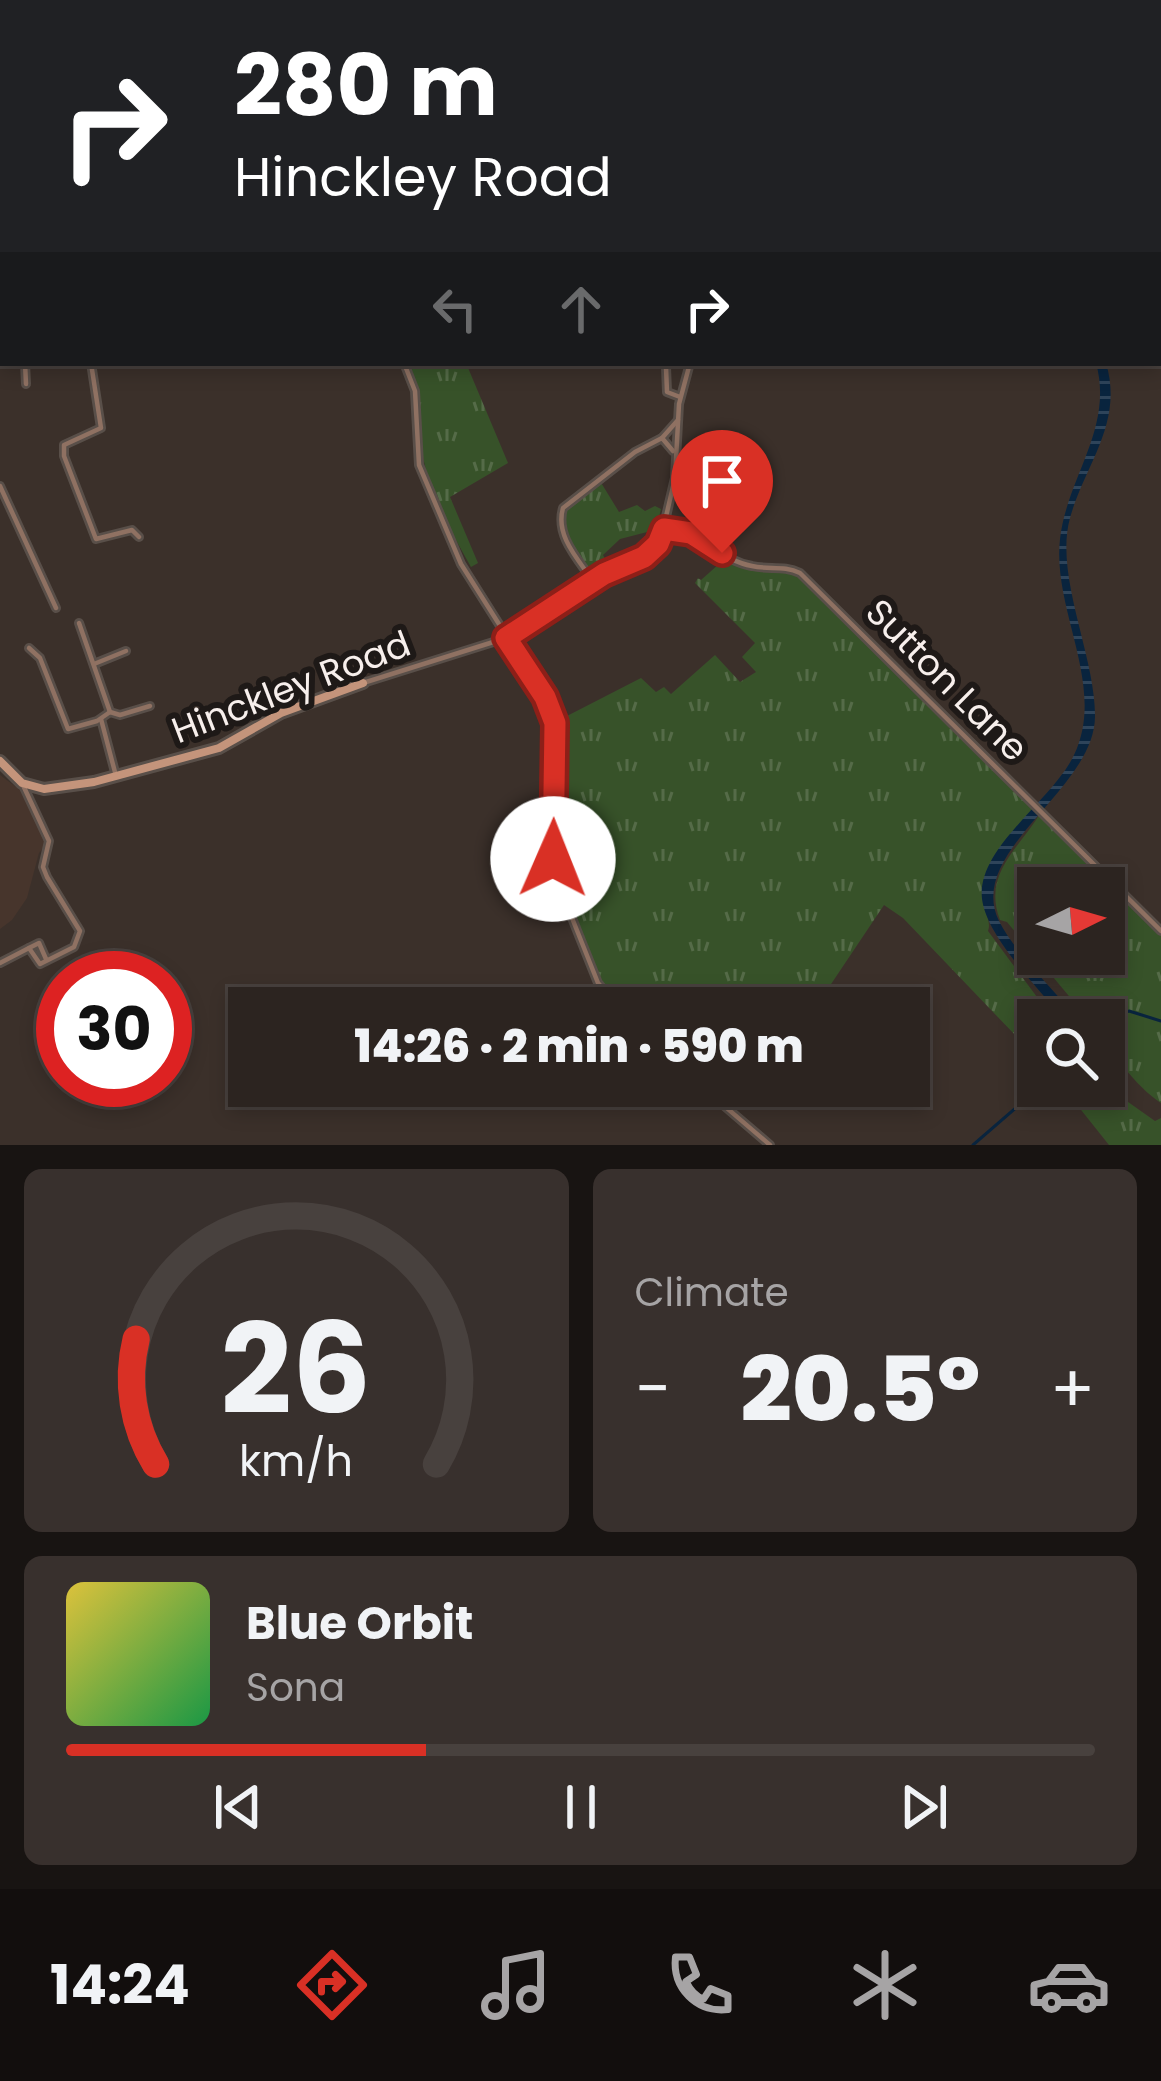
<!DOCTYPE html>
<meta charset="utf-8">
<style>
:root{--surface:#2c2420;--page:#38302d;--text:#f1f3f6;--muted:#a6a4a5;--line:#48413e;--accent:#d93025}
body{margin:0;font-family:Poppins,sans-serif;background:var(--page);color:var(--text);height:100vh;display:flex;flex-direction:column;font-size:45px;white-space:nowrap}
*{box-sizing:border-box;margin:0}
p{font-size:39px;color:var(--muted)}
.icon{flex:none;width:66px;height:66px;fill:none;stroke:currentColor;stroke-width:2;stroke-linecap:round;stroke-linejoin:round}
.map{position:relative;height:1145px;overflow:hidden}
.side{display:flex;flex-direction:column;gap:24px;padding:24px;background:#181412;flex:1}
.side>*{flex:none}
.hud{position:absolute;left:0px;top:0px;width:1161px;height:366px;box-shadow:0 6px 18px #0003,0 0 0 3px var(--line);background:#202124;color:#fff;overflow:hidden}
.needle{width:78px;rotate:85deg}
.buttons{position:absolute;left:1017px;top:867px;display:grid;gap:24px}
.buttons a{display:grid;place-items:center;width:108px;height:108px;border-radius:0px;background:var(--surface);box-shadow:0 6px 18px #0003,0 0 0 3px var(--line);font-size:60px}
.speed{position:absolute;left:36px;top:951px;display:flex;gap:24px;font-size:60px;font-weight:700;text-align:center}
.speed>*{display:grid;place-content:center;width:156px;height:156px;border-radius:50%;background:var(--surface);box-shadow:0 6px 18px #0003,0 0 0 3px var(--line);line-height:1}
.speed .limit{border:18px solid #d22;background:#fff;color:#111}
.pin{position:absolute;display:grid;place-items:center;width:102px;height:102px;color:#fff;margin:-123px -51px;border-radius:50% 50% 50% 0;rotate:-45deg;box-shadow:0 0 12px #0007}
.pin .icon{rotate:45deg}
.me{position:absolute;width:132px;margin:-66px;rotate:1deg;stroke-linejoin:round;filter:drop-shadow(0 0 9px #0008)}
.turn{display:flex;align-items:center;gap:42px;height:252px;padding:0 36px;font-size:54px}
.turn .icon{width:156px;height:156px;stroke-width:2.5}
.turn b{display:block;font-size:84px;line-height:102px}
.lanes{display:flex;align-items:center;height:114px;padding:0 36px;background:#0003;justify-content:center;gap:60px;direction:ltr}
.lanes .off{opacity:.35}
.big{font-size:90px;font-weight:800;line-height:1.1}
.side .tile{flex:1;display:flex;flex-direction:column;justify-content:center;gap:18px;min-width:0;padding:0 42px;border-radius:18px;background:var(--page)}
.side .dial{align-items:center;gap:0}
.dial svg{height:312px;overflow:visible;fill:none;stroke:var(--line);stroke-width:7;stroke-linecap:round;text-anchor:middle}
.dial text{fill:var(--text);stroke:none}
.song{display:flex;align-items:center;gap:36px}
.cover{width:144px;height:144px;border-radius:18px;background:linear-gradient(135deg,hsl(50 70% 55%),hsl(140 70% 35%))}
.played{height:12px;border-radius:6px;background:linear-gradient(90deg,var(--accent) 35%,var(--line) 35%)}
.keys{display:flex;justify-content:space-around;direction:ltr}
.heat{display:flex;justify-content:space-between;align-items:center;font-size:66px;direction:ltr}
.side .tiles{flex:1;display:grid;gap:24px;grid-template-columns:1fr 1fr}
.tile:last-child{grid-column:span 2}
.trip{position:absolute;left:228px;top:987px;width:702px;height:120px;border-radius:0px;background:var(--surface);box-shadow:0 6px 18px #0003,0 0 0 3px var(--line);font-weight:800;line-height:120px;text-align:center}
.tabs{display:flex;height:192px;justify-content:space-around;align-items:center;background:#120e0d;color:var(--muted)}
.tabs .icon{width:84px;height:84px}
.tabs .selected{color:var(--accent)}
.tabs b{font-size:54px;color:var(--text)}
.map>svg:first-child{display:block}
.built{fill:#47352c}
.grass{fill:url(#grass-tufts);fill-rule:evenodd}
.water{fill:url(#water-rules)}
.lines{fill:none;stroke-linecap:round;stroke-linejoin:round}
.stream{stroke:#09243e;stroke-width:3}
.street-casing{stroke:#594f49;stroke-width:10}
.secondary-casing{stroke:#594f49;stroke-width:14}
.street{stroke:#8f7162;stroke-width:4.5}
.secondary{stroke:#c4947b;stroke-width:8}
.route-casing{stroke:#8d1f18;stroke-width:30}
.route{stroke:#d93025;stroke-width:21}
.labels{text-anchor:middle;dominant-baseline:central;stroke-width:12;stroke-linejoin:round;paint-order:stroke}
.street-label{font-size:36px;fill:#f7efec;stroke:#1e1917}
</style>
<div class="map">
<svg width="1161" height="1145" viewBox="0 0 1161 1145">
<defs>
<pattern id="grass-tufts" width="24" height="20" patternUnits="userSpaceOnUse" patternTransform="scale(3)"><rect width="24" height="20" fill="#375229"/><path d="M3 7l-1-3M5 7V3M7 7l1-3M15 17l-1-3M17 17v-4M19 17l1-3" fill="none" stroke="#556b48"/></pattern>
<pattern id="water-rules" width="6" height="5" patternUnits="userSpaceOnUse" patternTransform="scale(3)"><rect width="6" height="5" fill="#09243e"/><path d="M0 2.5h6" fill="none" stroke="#2e445a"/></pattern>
</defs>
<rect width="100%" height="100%" fill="#3b302a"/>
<polygon class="built" points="0,775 24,793 49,841 39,853 27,898 12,920 0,929"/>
<g class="grass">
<path d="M437,363h29l42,100 -58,34 28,66 -7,4c-20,-35 -42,-75 -49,-115 -6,-30 2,-57 -12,-85l12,1z"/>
<path d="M600,481l19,31 18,-7 8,6 10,-5 6,3 -7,29 -7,-6 -27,7 -17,16 6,12 -20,3c-15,-21 -30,-35 -25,-62z"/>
<path d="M727,557l18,8 55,8 238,234c-27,24 -50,52 -54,89 -2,13 8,24 4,35l66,89h-16v39l-135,-141 -19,-13 -69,103h-194c-24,-22 -57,-95 -63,-127 -9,-47 -4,-106 2,-153l7,-12 74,-38 15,14 8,-5 7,7 44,-39 25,27 16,-10 -14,-15 13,-14 -60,-60 3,-5 3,2z"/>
<path d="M1041,812l120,119v172c-24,-16 -57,-54 -57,-83h-15l-82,-98 -7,-2c-18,-47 20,-72 41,-108zM1038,888h66v66h-66z"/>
<polygon points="1104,1085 1155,1121 1161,1118 1161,1145 1109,1145 1066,1091"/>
</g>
<path class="water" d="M1096,363h10c18,60 -21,101 -36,155 -16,58 26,139 25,199 -1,74 -130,134 -96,204 16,32 56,70 80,99h-15c-24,-31 -77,-82 -82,-121 -6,-51 71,-99 92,-144 33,-69 -22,-144 -14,-216 7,-62 54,-111 36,-176z"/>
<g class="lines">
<g class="stream">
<polyline points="1104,1023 1129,1011 1161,1021"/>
<polyline points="973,1145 1041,1086"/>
</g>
<defs>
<g id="street">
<polyline points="0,37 3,36"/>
<polyline points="1158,45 1161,43"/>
<polyline points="0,113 3,113"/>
<polyline points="0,167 3,167"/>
<polyline points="0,232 3,234"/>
<polyline points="0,325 3,324"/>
<polyline points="25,363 26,384"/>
<polyline points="91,363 101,428 64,445 64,456 96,539 132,530 139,537"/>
<polyline points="404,363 415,391 419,465 461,564 545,697 555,723 556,878 598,983 619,1008"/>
<polyline points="666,367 667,392 680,397"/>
<polyline points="662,438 678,420"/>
<polyline points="0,486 56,608"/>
<path d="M663,529c36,2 56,31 89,37 17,4 32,-1 48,7l361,358"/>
<path d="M593,581c-15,-22 -38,-45 -30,-73l72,-56 27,-14 11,13"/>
<polyline points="79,623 110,712"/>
<polyline points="29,648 40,658 68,729 97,721 110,712"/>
<polyline points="94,664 126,651"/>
<polyline points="363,683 506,638 604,575 650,552 661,538 675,478 679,404 690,363"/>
<polyline points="110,712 120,715 150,706"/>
<polyline points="101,719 116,776"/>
<polyline points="22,783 49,841 43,867 47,877 80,931 74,947 40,964 29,948 39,943 46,959"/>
<polyline points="0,963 29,948"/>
<polyline points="701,1086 770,1145"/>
</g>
<g id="secondary">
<polyline points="1158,8 1161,16"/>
<polyline points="0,761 22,783 44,789 94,782 219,748 281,713 363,683"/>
</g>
</defs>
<use href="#street" class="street-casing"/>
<use href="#secondary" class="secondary-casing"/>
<use href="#street" class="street"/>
<use href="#secondary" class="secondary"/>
</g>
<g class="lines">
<defs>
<polyline id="route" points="553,859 555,723 545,697 506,638 604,574 644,557 658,544 664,529 691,533 722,553"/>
</defs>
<use href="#route" class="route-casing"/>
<use href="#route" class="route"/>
</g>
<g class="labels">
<g class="street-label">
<text transform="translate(947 680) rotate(45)">Sutton Lane</text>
<text transform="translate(291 687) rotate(-21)">Hinckley Road</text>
</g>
</g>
</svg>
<div class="buttons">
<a><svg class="needle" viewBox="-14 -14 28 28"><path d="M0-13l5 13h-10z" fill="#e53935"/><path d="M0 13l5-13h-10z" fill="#a6a4a5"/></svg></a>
<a><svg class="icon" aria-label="search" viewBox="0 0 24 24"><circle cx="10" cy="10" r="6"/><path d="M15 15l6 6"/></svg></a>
</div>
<div class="speed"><div class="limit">30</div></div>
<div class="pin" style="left:722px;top:553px;background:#d93025"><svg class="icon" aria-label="arrive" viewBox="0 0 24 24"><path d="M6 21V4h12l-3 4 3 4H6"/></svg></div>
<svg class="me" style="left:553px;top:859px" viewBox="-20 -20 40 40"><circle r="19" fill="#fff"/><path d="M0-13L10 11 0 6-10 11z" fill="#d93025"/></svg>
<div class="trip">14:26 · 2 min · 590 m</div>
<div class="hud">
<div class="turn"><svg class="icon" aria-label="right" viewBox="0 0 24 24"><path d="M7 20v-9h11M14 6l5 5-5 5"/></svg><div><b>280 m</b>Hinckley Road</div></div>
<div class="lanes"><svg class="icon off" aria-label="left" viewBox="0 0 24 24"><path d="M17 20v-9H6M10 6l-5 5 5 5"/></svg><svg class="icon off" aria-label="ahead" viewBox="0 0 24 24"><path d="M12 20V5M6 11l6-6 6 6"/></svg><svg class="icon" aria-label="right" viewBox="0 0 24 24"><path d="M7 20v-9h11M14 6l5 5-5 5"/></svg></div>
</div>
</div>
<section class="side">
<div class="tiles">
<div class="tile dial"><svg viewBox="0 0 100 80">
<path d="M14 69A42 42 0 1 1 86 69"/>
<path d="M14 69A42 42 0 0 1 9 37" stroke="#d93025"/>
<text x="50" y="56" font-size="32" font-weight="700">26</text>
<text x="50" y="72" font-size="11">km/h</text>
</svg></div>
<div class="tile"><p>Climate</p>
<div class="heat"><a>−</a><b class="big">20.5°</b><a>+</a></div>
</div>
<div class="tile">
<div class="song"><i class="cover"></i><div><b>Blue Orbit</b><p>Sona</p></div></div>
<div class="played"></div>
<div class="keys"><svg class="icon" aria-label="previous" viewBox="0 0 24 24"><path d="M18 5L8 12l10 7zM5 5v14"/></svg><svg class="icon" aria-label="pause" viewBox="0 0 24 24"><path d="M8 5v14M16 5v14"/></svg><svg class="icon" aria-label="next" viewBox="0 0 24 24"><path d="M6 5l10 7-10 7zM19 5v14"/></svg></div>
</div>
</div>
</section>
<nav class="tabs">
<b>14:24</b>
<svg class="icon selected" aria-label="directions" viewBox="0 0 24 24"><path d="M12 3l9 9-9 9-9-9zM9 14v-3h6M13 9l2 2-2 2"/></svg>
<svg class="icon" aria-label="music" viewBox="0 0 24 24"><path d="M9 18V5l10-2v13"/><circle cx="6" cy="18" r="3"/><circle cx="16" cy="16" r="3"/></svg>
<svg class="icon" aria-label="phone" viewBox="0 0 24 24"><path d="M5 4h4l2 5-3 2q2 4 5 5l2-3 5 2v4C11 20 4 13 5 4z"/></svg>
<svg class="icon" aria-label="climate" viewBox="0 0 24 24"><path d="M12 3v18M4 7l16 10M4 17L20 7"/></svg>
<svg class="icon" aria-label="car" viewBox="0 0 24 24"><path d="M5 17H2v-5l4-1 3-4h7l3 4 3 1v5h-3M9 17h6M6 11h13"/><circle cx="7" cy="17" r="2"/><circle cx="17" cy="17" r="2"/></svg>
</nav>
